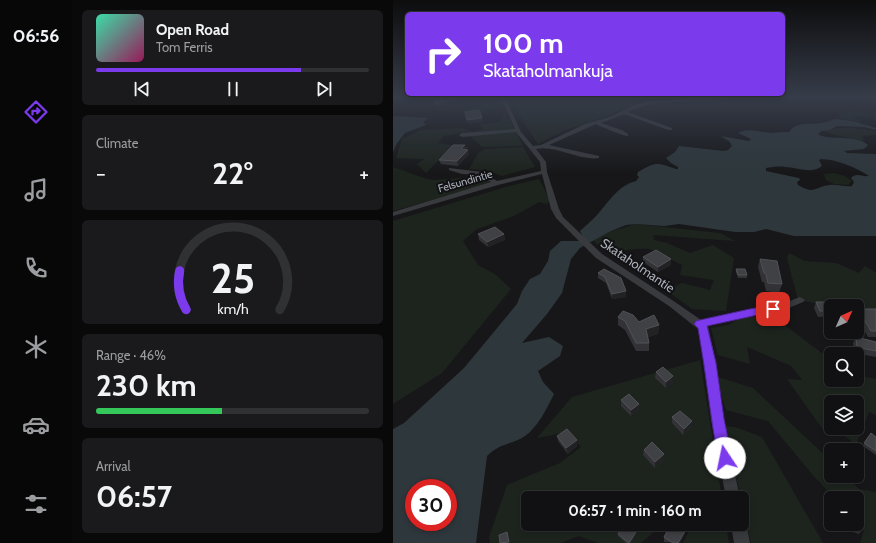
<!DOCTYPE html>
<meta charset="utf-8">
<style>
:root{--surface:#111113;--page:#1a1a1c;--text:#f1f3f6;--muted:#9c9da0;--line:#303133;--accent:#7c3aed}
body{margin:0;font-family:Cabin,sans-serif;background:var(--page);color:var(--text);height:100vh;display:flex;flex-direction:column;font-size:15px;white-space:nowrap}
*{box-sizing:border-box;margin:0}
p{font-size:13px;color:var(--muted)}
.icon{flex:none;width:22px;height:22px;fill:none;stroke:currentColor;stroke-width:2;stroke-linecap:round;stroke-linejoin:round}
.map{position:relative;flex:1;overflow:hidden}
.panel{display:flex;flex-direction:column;gap:10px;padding:10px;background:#09090a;width:321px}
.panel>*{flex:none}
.top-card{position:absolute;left:12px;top:12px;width:380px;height:84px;border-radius:6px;box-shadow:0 2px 6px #0003,0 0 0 1px var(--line);background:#7c3aed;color:#fff;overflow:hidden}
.needle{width:26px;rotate:45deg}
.tools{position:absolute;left:431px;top:299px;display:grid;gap:8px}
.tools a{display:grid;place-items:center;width:40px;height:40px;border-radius:6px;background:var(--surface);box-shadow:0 2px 6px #0003,0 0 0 1px var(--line);font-size:20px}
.speed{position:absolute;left:12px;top:479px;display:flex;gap:8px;font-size:20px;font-weight:700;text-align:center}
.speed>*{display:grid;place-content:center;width:52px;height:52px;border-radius:50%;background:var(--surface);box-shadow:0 2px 6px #0003,0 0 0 1px var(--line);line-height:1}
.speed .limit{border:6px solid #d22;background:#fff;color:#111}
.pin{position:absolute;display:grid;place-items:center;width:34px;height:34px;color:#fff;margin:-17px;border-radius:8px;box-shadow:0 2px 6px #0006}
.me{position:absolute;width:44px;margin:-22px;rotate:349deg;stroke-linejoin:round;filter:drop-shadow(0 0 3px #0008)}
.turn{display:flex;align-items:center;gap:14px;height:84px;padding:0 12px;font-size:18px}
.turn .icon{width:52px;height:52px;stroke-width:2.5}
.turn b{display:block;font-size:28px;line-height:34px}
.big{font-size:30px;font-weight:800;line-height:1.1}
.panel .widget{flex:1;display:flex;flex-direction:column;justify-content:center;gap:6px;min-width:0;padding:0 14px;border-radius:6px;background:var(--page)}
.panel .dial{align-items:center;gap:0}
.dial svg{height:104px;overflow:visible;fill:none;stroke:var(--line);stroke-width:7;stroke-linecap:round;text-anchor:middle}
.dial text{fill:var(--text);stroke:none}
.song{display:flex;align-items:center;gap:12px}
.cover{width:48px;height:48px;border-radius:6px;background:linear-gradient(135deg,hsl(160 70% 55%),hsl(330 70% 35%))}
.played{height:4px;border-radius:2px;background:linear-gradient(90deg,var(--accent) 75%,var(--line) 75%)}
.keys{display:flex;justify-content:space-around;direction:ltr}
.heat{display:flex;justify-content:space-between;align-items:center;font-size:22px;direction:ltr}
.charge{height:6px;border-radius:3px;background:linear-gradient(90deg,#34c759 46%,var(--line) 0)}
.trip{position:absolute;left:128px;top:491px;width:228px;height:40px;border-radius:6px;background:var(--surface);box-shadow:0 2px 6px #0003,0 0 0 1px var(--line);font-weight:800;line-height:40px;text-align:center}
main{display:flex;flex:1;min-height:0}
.dock{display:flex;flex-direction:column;width:72px;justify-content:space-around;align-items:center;background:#070708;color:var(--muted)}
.dock .icon{width:28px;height:28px}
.dock .current{color:var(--accent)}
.dock b{font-size:18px;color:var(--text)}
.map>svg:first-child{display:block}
.green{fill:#1d241e;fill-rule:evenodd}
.water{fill:#2e373c;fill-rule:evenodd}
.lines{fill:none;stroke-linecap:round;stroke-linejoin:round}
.minor{fill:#383a3e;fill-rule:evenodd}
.wall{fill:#333337}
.shaded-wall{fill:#222225}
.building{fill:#404145;stroke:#505257}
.route{fill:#7c3aed;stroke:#51269a}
.labels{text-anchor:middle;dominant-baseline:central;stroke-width:4;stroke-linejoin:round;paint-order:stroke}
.far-street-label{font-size:11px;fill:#aaafb8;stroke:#121214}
.street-label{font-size:13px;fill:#aaafb8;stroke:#121214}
</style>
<main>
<nav class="dock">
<b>06:56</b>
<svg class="icon current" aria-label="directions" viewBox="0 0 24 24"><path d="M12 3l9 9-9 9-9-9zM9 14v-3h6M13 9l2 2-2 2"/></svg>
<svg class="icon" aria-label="music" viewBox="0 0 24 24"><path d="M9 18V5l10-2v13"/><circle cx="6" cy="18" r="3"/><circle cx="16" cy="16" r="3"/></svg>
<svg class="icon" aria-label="phone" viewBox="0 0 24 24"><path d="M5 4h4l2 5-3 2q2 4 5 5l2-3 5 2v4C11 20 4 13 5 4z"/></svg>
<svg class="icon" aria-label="climate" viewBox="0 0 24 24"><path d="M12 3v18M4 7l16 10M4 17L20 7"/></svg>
<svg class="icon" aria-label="car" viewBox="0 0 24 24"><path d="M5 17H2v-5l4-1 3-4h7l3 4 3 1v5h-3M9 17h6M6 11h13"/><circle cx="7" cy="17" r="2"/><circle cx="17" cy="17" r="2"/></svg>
<svg class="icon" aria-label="filters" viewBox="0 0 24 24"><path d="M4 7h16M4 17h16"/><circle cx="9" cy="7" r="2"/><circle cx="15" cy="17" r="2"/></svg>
</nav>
<section class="panel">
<div class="widget">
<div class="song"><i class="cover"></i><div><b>Open Road</b><p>Tom Ferris</p></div></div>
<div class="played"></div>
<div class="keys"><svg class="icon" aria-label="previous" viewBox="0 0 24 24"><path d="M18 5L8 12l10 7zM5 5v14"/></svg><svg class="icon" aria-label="pause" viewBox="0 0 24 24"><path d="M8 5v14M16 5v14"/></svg><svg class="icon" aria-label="next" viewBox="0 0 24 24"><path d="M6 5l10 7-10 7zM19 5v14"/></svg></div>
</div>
<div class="widget"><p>Climate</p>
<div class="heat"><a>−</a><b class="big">22°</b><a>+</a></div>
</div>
<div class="widget dial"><svg viewBox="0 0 100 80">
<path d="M14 69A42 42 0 1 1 86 69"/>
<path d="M14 69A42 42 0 0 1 9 39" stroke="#7c3aed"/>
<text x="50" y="56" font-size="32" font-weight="700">25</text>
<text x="50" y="72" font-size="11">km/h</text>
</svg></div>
<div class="widget"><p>Range · 46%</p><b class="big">230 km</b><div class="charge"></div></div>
<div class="widget"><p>Arrival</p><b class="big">06:57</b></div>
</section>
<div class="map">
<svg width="483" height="543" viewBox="0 0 483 543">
<rect width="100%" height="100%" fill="#171719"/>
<g class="green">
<polygon points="111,97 292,97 247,102 212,117 172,130 145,144 119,105 73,114 67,111 110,99"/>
<polygon points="456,109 476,113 483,111 483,123 481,118 468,116 459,117 468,121 466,122 447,118 447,114"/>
<polygon points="112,111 130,146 89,147 73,132 51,136 45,143 78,148 55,151 33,173 24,164 31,159 3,158 9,139 28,130 70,128 80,132 90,129 86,124 107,122"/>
<polygon points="445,128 461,128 483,131 483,135 469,136 471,142 428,131"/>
<polygon points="130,147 142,167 109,176 93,170 76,169 85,153 92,149"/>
<path d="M0,167c11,3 33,13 41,13 20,0 40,-8 58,3l-99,28z"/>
<polygon points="441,173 452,176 459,181 455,185 441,184 433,180 431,174"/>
<polygon points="146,179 157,200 154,204 146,202 121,216 84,229 70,241 85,265 103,275 118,289 49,373 0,404 0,221 116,186"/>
<path d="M243,224l84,9 15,8 -82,-6 1,5 13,3 23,10 23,-8 21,13 -8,53 -34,-2 -26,-19 16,-7 28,7 4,-10 -34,-5 2,-10c-9,-4 -25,-15 -34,-16 -20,-2 -39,10 -55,-9l16,-8z"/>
<polygon points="396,253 412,261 443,263 466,273 472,266 483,273 483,312 464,310 464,306 438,306 405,300 394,258"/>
<path d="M350,317h31l57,43v20h26v-5l19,4v36l-7,-3 -13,33 -15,-12 -15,1 -39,-55 15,1 -11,-14 -44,-19 3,17 -32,-9 -7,-27 17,-3zM438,402h26v26h-26z"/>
<polygon points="307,360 329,498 135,498 135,524 270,524 248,543 205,543 186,536 167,543 97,543 96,537 114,485 167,463 188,447 175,432 144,438 179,397"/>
<polygon points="322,376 360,388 438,461 438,476 453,476 466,489 483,492 483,543 467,543 471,530 464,523 464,498 441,498 419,474 375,421 333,410"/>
<polygon points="331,426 342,427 369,437 430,543 358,543 349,504 349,498 348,498"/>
<polygon points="300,524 333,524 336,543 290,543"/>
</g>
<g class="water">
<polygon points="0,116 36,118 30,122 33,125 12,133 4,143 0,152"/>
<path d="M443,119l16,2 24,7v2l-12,-3 -27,-1 -7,4 -9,1 -3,3c9,7 39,0 50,11l-4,4 -20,2 3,2 29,1v82h-82l-28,-7 -12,3h-19l-56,-8 -15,2 -28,-2 -10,1 -17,7 -29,16 -9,11 -9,34 -15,21 -25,29 27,-6 14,9 -3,10 -22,15 5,11 11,12c-7,14 -16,33 -29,42 -13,9 -24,6 -38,20l-11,87h-83v-114l11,-6 60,-55 53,-64 5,-13 8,-12 10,-5 8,-13 2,-10 11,-10h19l3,-4 -3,-6c6,-6 13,-11 18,-17 11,-13 21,-29 38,-33l3,-4 -2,-2 1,-3c19,-11 19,-9 38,-3h2v-2l-7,-4 -5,-5 9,-6 4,-6 45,5 4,-1 4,-4 -2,-4 -9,-6 28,5 2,-2 -13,-6c11,-6 23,0 35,0 5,-1 10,-1 16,-1 7,-11 20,-7 32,-9 5,0 9,-3 15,-4zM428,159c15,0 36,9 48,17 -7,1 -13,-4 -18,2l3,4 -2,4c-7,1 -15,-2 -22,-1 -16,2 -15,10 -32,0l-1,-3 3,-2 -1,-2 -33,-7v-3c6,-1 13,-2 19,-1 13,0 26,8 37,-1l-3,-6zM21,488h34v34h-34z"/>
</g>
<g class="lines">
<g class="minor">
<path d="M108,97h4l16,35 12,14 8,-1 44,-21 25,-7 25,-12 17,-4 90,-4c-6,3 -15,3 -21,3 -32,3 -65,-2 -93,12l44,16v2h-4l-44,-16 -23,9 21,7 6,4v2c-5,0 -26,-9 -32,-12l-47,21 50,11v2c-21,3 -42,-13 -63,-9l10,13 1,10 12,37 4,8 39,37 73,48 26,18 49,-11 32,-5 18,-7 5,3 -2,2 -19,8 -34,5 -42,11 8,37 7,56 17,79h-14l-15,-79 -7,-56 -6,-34 -29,-23 -73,-48 -40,-40 -5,-9 -9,-35 -44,11 -105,31v-4l98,-30 -12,-7 -17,-1 -13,-4v-2l34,4 14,9 44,-10 -1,-9 -24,-30 -54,5 -3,-2 3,-2 53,-4z"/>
<polygon points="474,97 483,98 483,101 474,98"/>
<polygon points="349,517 352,518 357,543 341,543 338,524 349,524"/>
</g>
</g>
<g class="wall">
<polygon points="457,97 474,97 473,99 459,98"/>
<polygon points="72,145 73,149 72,150 76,154 65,166 48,164 46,160"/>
<polygon points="85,234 111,234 112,240 95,247 86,240"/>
<polygon points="250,257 278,259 278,265 265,272 250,262"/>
<polygon points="367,259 389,284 386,293 373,291 371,282 369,282 365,267"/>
<polygon points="211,269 233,291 233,297 219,299 213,283 205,278 205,273"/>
<polygon points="343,269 354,275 354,278 345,278 343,272"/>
<polygon points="423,302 438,306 438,316 425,317 421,308"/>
<polygon points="465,309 483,309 483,337 475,337 464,318"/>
<polygon points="225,317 266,325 265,334 255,337 256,343 256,351 243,351 232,330 225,325"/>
<polygon points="463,337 483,342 483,357 461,353 460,343"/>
<polygon points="263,372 280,376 280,382 273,388 262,378"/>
<polygon points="228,400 246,404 246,409 238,416 228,406"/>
<polygon points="279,417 298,427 290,435 279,423"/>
<polygon points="478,433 483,437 483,455 470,446"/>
<polygon points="164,436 184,446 175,454 165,441"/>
<polygon points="251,450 271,460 262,468 250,455"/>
<polygon points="278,524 291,524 290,529 292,531 291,536 287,543 271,542 271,537"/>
<polygon points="449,524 464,524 468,531 466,534 449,528"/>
<polygon points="225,534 243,535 238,543 233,543 225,536"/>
</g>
<g class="shaded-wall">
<polygon points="66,97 74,97 65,102 43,107 42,104"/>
<polygon points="89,118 90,122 75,124 74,120"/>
<polygon points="72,145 73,149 69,154 68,149"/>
<polygon points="75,150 76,154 65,166 64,161"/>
<polygon points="111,234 112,240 95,247 94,242"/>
<polygon points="278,259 278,265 265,272 265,267"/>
<polygon points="233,291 233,297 219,299 219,294"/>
<polygon points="266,325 265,334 253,338 253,329"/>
<polygon points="280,376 280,382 273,388 273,382"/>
<polygon points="246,404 246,409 238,416 238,410"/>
<polygon points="299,421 298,427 290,435 291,429"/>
<polygon points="184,440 184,446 175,454 173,448"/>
<polygon points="271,454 271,460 262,468 262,462"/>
<polygon points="292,531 291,536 287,543 285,543"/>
<polygon points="114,532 115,534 117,543 114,543"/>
<polygon points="243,532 243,535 238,543 236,543"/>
</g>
<g class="building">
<polygon points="46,97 66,97 64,98 42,104 40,99"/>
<polygon points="85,110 87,111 89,118 74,120 72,112"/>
<polygon points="60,145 72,145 68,149 75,150 64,161 46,160"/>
<polygon points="102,227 111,234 94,242 85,234"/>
<polygon points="263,250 278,259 265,267 250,257"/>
<polygon points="367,259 384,261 389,284 375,283 373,274 371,273"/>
<polygon points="211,269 228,278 233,291 219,294 212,277 205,273"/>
<polygon points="343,269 352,269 354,275 345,275"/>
<polygon points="423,302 452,302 454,306 438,306 438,311 427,311"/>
<polygon points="465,309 483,309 483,331 478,331"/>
<polygon points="230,311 240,315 246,322 261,315 266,325 253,329 256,343 243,343 232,321 225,317"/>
<polygon points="463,337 483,342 483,351 464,347"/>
<polygon points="447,352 453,354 447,354"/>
<polygon points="464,357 466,357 466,365 464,364"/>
<polygon points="270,367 280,376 273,382 263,372"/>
<polygon points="236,394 246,404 238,410 228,400"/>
<polygon points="287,411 299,421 291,429 279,417"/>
<polygon points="174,429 184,440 173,448 164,436"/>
<polygon points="478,433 483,437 483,451 471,443"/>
<polygon points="259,442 271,454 262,462 251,450"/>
<polygon points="464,519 468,520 468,531 451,526 451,524 464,524"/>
<polygon points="231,524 233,524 243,532 236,543 225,534"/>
<polygon points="278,524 290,524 288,528 292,531 285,543 280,543 271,537"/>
<polygon points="114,532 116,542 107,543 106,535"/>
</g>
<linearGradient id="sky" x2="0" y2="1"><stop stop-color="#0d0d0e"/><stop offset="0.56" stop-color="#363c49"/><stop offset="1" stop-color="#363c49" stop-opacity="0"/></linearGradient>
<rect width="483" height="173" fill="url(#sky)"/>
<path class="route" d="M380,305l5,4 -2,2 -69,15 9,37 8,56 8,39 -2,5 -5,2 -5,-2 -2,-5c-8,-43 -12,-86 -20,-130l-4,-4 2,-3 4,-1 50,-11z"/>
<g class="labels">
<g class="far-street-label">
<text transform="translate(72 181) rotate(-16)">Felsundintie</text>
</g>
<g class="street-label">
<text transform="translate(245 265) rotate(34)">Skataholmantie</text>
</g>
</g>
</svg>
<div class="tools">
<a><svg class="needle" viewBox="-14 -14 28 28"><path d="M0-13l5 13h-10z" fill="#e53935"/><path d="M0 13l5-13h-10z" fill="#9c9da0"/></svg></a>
<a><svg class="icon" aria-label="search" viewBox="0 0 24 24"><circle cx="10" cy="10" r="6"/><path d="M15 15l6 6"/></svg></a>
<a><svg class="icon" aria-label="layers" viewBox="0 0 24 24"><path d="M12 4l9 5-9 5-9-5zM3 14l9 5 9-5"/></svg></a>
<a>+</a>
<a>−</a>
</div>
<div class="speed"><div class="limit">30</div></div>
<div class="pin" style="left:380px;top:309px;background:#d93025"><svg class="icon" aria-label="arrive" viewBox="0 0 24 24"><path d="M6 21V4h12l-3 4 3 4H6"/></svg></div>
<svg class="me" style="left:332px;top:458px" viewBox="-20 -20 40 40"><circle r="19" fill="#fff"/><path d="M0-13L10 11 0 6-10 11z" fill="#7c3aed"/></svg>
<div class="trip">06:57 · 1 min · 160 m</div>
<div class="top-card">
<div class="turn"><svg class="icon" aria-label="right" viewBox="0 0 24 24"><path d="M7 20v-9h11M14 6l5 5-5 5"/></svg><div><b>100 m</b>Skataholmankuja</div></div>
</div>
</div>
</main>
